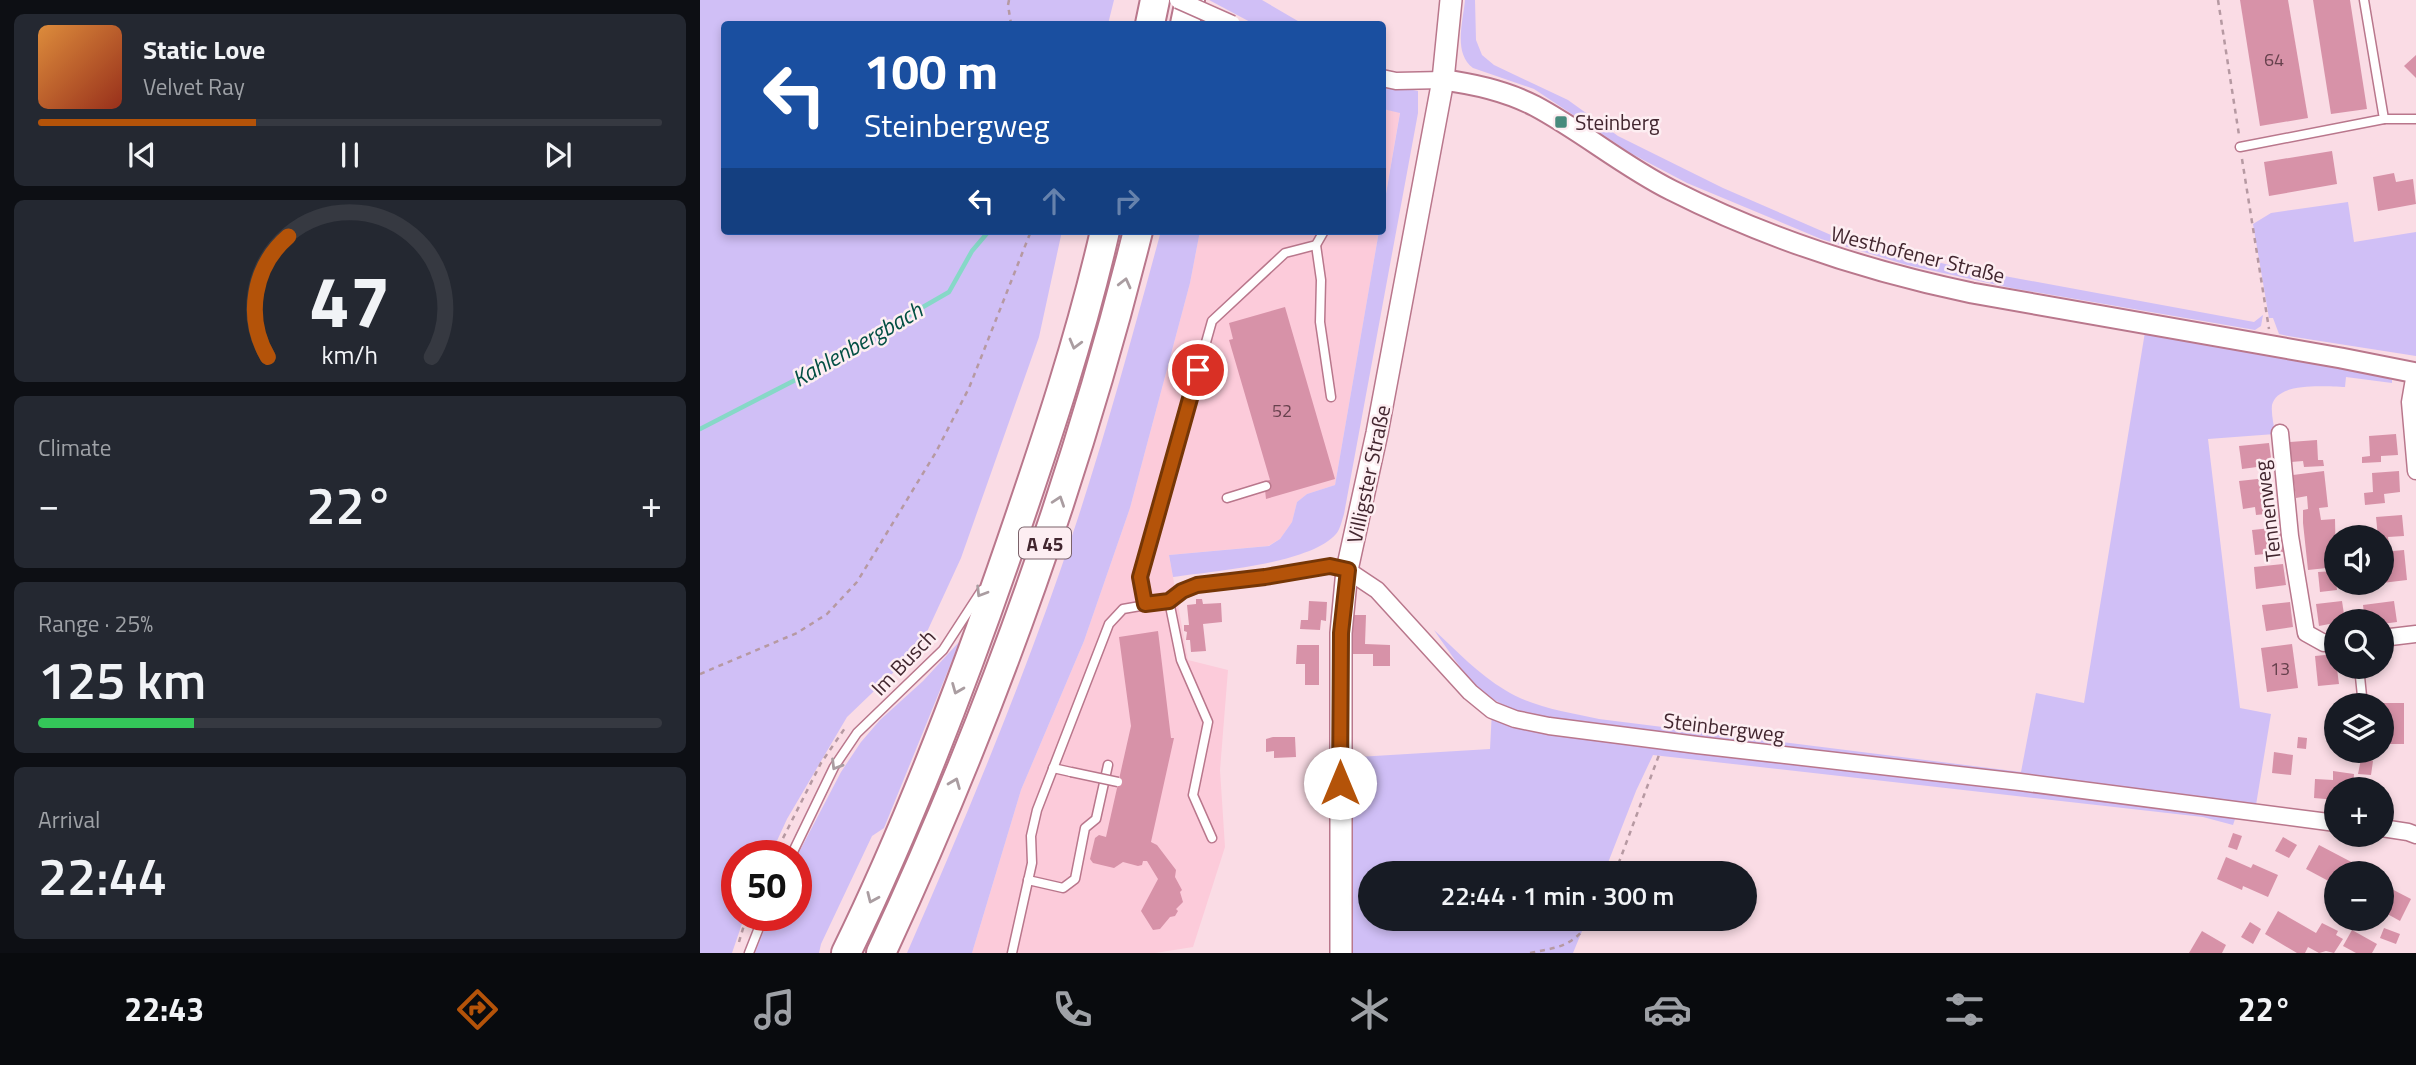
<!DOCTYPE html>
<meta charset="utf-8">
<style>
:root{--surface:#171b24;--page:#242831;--text:#f1f3f6;--muted:#9ea1a6;--line:#363941;--accent:#b45309}
body{margin:0;font-family:"Titillium Web",sans-serif;background:var(--page);color:var(--text);height:100vh;display:flex;flex-direction:column;font-size:26px;white-space:nowrap}
*{box-sizing:border-box;margin:0}
p{font-size:23px;color:var(--muted)}
.icon{flex:none;width:38px;height:38px;fill:none;stroke:currentColor;stroke-width:2;stroke-linecap:round;stroke-linejoin:round}
.map{position:relative;flex:1;overflow:hidden}
.details{display:flex;flex-direction:column;gap:14px;padding:14px;background:#0d0f14;width:700px}
.details>*{flex:none}
.guide{position:absolute;left:21px;top:21px;width:665px;height:214px;border-radius:7px;box-shadow:0 4px 10px #0003;background:#1a4fa0;color:#fff;overflow:hidden}
.fabs{position:absolute;left:1624px;top:525px;display:grid;gap:14px}
.fabs a{display:grid;place-items:center;width:70px;height:70px;border-radius:50%;background:var(--surface);box-shadow:0 4px 10px #0003;font-size:35px}
.speed{position:absolute;left:21px;top:840px;display:flex;gap:14px;font-size:35px;font-weight:700;text-align:center}
.speed>*{display:grid;place-content:center;width:91px;height:91px;border-radius:50%;background:var(--surface);box-shadow:0 4px 10px #0003;line-height:1}
.speed .limit{border:10px solid #d22;background:#fff;color:#111}
.pin{position:absolute;display:grid;place-items:center;width:60px;height:60px;color:#fff;margin:-30px;border:4px solid #fff;border-radius:50%;box-shadow:0 2px 7px #0007}
.me{position:absolute;width:77px;margin:-38px;rotate:0deg;stroke-linejoin:round;filter:drop-shadow(0 0 5px #0008)}
.turn{display:flex;align-items:center;gap:24px;height:147px;padding:0 28px;font-size:32px}
.turn .icon{width:91px;height:91px;stroke-width:2.5}
.turn b{display:block;font-size:49px;line-height:60px}
.lanes{display:flex;align-items:center;height:66px;padding:0 28px;background:#0003;justify-content:center;gap:35px;direction:ltr}
.lanes .off{opacity:.35}
.big{font-size:52px;font-weight:600;line-height:1.1}
.details .widget{flex:1;display:flex;flex-direction:column;justify-content:center;gap:10px;min-width:0;padding:0 24px;border-radius:10px;background:var(--page)}
.details .dial{align-items:center;gap:0}
.dial svg{height:182px;overflow:visible;fill:none;stroke:var(--line);stroke-width:7;stroke-linecap:round;text-anchor:middle}
.dial text{fill:var(--text);stroke:none}
.song{display:flex;align-items:center;gap:21px}
.cover{width:84px;height:84px;border-radius:10px;background:linear-gradient(135deg,hsl(30 70% 55%),hsl(10 70% 35%))}
.played{height:7px;border-radius:4px;background:linear-gradient(90deg,var(--accent) 35%,var(--line) 35%)}
.keys{display:flex;justify-content:space-around;direction:ltr}
.heat{display:flex;justify-content:space-between;align-items:center;font-size:38px;direction:ltr}
.charge{height:10px;border-radius:5px;background:linear-gradient(90deg,#34c759 25%,var(--line) 0)}
.trip{position:absolute;left:658px;top:861px;width:399px;height:70px;border-radius:35px;background:var(--surface);box-shadow:0 4px 10px #0003;font-weight:600;line-height:70px;text-align:center}
.menu{display:flex;height:112px;justify-content:space-around;align-items:center;background:#090b0e;color:var(--muted)}
.menu .icon{width:49px;height:49px}
.menu .current{color:var(--accent)}
.menu b{font-size:32px;color:var(--text)}
main{display:flex;flex:1;min-height:0}
.map>svg:first-child{display:block}
.built{fill:#fccbda}
.green{fill:#d0bff6}
.lines{fill:none;stroke-linecap:round;stroke-linejoin:round}
.stream{stroke:#86d8c7;stroke-width:4.5}
.building{fill:#d792a8}
.service-casing{stroke:#b9778c;stroke-width:11}
.minor-casing{stroke:#b9778c;stroke-width:19}
.tertiary-casing{stroke:#b9778c;stroke-width:23}
.secondary-casing{stroke:#b9778c;stroke-width:24}
.motorway-casing{stroke:#b9778c;stroke-width:32}
.path{stroke:#b699a2;stroke-width:2.5;stroke-dasharray:5 5;stroke-linecap:butt}
.service{stroke:#fff;stroke-width:8}
.minor{stroke:#fff;stroke-width:16}
.tertiary{stroke:#fff;stroke-width:19}
.secondary{stroke:#fff;stroke-width:21}
.motorway{stroke:#fff;stroke-width:28}
.service-bridge-casing{stroke:#b9778c;stroke-width:11;stroke-linecap:butt}
.minor-bridge-casing{stroke:#b9778c;stroke-width:19;stroke-linecap:butt}
.service-bridge{stroke:#fff;stroke-width:8}
.minor-bridge{stroke:#fff;stroke-width:16}
.oneway{stroke:#aa9da1}
.route-casing{stroke:#753606;stroke-width:18}
.route{stroke:#b45309;stroke-width:12}
.poi-dot{fill:#488b7d;stroke:#fdeef2;stroke-width:2.5}
.labels{text-anchor:middle;dominant-baseline:central;stroke-width:5;stroke-linejoin:round;paint-order:stroke}
.number-label{font-size:18px;fill:#67414d}
.shield{fill:#fdeef2;stroke:#7a626a;stroke-width:2}
.shield-label{font-size:19px;font-weight:bold;fill:#42262f}
.poi-label{font-size:21px;fill:#42262f;stroke:#fdeef2;text-anchor:start}
.street-label{font-size:21px;fill:#42262f;stroke:#fdeef2}
.water-label{font-size:23px;font-style:italic;fill:#024f43;stroke:#fdeef2}
</style>
<main>
<section class="details">
<div class="widget">
<div class="song"><i class="cover"></i><div><b>Static Love</b><p>Velvet Ray</p></div></div>
<div class="played"></div>
<div class="keys"><svg class="icon" aria-label="previous" viewBox="0 0 24 24"><path d="M18 5L8 12l10 7zM5 5v14"/></svg><svg class="icon" aria-label="pause" viewBox="0 0 24 24"><path d="M8 5v14M16 5v14"/></svg><svg class="icon" aria-label="next" viewBox="0 0 24 24"><path d="M6 5l10 7-10 7zM19 5v14"/></svg></div>
</div>
<div class="widget dial"><svg viewBox="0 0 100 80">
<path d="M14 69A42 42 0 1 1 86 69"/>
<path d="M14 69A42 42 0 0 1 23 16" stroke="#b45309"/>
<text x="50" y="56" font-size="32" font-weight="700">47</text>
<text x="50" y="72" font-size="11">km/h</text>
</svg></div>
<div class="widget"><p>Climate</p>
<div class="heat"><a>−</a><b class="big">22°</b><a>+</a></div>
</div>
<div class="widget"><p>Range · 25%</p><b class="big">125 km</b><div class="charge"></div></div>
<div class="widget"><p>Arrival</p><b class="big">22:44</b></div>
</section>
<div class="map">
<svg width="1716" height="953" viewBox="0 0 1716 953">
<rect width="100%" height="100%" fill="#fadce5"/>
<g class="built">
<polygon points="683,109 700,112 683,211"/>
<polygon points="500,231 679,231 635,485 607,494 597,502 592,522 580,539 568,546 469,555 488,660 528,670 520,770 525,847 493,947 455,953 272,953 321,790 384,641 430,508 490,283"/>
</g>
<g class="green">
<polygon points="0,0 414,0 408,24 24,24 24,231 362,231 339,337 261,558 220,647 147,717 87,819 70,856 37,856 37,915 45,915 32,953 0,953"/>
<polygon points="509,0 562,0 603,24 554,24"/>
<path d="M765,0h10l1,40 6,15 12,10 74,35 50,36 105,52 108,47 130,33 293,54 9,-7 -2,11 -6,4 -244,-42 -104,-23 -86,-26 -134,-56 -55,-29 -98,-65 -61,-21c-20,-15 -10,-46 -8,-68z"/>
<path d="M683,84l35,7v22l-74,401c-2,6 -4,16 -8,20 -26,30 -123,37 -163,43l-4,-22 100,-9 11,-7 12,-17 5,-20 10,-8 28,-9 44,-254h3l1,-20 17,-98 -17,-4z"/>
<polygon points="1648,202 1654,242 1716,232 1716,356 1588,336 1579,334 1573,318 1569,318 1553,224 1571,213"/>
<path d="M461,231h39l-10,52 -60,225 -46,133 -63,149 -49,163h-65c61,-140 120,-281 168,-426 32,-97 59,-197 86,-296z"/>
<path d="M1445,332l240,42v3l7,3v3l-46,-6 -1,10c-18,0 -67,-6 -73,18 -1,9 2,20 3,29l-67,5 32,269 31,6 -15,91 -712,-86c-63,-15 -75,-39 -110,-89 23,21 44,44 71,60 27,17 62,22 94,29l422,53 15,-79 48,10z"/>
<polygon points="260,641 184,828 172,836 121,944 119,953 55,953 70,915 96,915 96,858 141,772 161,742 180,720 223,681"/>
<polygon points="792,710 815,723 1537,813 1533,825 1503,817 953,755 936,791 904,873 670,873 670,919 887,919 873,953 645,953 641,758 790,749"/>
</g>
<g class="lines">
<polyline class="stream" points="0,429 105,375 249,292 272,251 289,231"/>
</g>
<g class="building">
<polygon points="1540,0 1588,0 1608,118 1560,126"/>
<polygon points="1613,0 1650,0 1667,109 1631,114"/>
<polygon points="1716,55 1716,78 1704,66"/>
<polygon points="1632,151 1637,184 1569,196 1564,162"/>
<polygon points="1694,173 1696,182 1713,179 1716,204 1678,211 1673,177"/>
<polygon points="585,307 635,479 566,499 564,481 570,480 529,340 533,339 529,323"/>
<polygon points="1696,434 1698,455 1681,456 1681,462 1662,463 1662,457 1670,456 1669,436"/>
<polygon points="1617,440 1618,460 1623,460 1624,466 1604,467 1603,461 1591,462 1590,442"/>
<polygon points="1569,443 1572,465 1542,469 1539,446"/>
<polygon points="1624,471 1628,507 1619,508 1621,520 1635,519 1636,567 1608,570 1603,523 1603,510 1608,509 1607,496 1596,498 1593,475"/>
<polygon points="1699,471 1700,492 1684,494 1685,503 1665,505 1664,493 1673,492 1672,473"/>
<polygon points="1567,478 1570,505 1574,505 1575,513 1556,515 1555,507 1543,509 1539,481"/>
<polygon points="1702,515 1704,536 1688,537 1689,545 1682,545 1682,537 1678,537 1676,517"/>
<polygon points="1581,527 1584,552 1555,555 1552,530"/>
<polygon points="1704,550 1707,580 1682,583 1682,552"/>
<polygon points="1583,564 1586,585 1556,589 1554,567"/>
<polygon points="1635,571 1637,590 1620,592 1618,572"/>
<polygon points="496,599 502,599 503,604 521,603 522,622 503,624 506,651 491,652 490,640 486,640 487,632 484,631 484,625 489,625 487,605 496,604"/>
<polygon points="609,601 627,602 626,621 621,620 620,630 600,629 601,620 608,620"/>
<polygon points="1642,601 1645,621 1619,626 1616,604"/>
<polygon points="1694,601 1697,622 1682,624 1682,621 1665,621 1663,605"/>
<polygon points="1590,602 1593,627 1566,631 1562,605"/>
<polygon points="652,615 666,615 665,644 690,645 690,666 673,666 673,654 652,654"/>
<polygon points="458,631 471,738 474,738 451,842 457,845 476,870 475,877 482,890 480,892 483,902 476,909 478,911 475,916 470,917 460,929 453,930 441,911 458,879 447,861 443,861 442,865 438,866 423,862 414,868 393,863 390,859 395,838 399,835 406,837 431,726 419,637"/>
<polygon points="1592,644 1598,688 1567,692 1561,648"/>
<polygon points="597,645 619,645 619,685 605,685 605,664 596,664"/>
<polygon points="1635,654 1639,684 1618,686 1615,656"/>
<rect x="1682" y="703" width="22" height="41"/>
<polygon points="573,737 595,737 596,757 574,758 574,751 566,752 566,739"/>
<polygon points="1598,737 1607,738 1606,749 1597,748"/>
<polygon points="1574,752 1593,755 1591,775 1572,773"/>
<polygon points="1661,759 1673,761 1671,775 1658,774"/>
<polygon points="1633,771 1654,774 1653,789 1636,789 1636,800 1614,798 1615,779 1633,780"/>
<polygon points="1533,833 1542,836 1537,850 1528,847"/>
<polygon points="1583,837 1597,845 1589,858 1575,851"/>
<polygon points="1619,845 1659,866 1656,873 1636,873 1636,885 1606,869"/>
<polygon points="1526,857 1551,868 1553,864 1578,875 1568,897 1543,886 1542,890 1517,879"/>
<polygon points="1682,884 1711,899 1700,921 1682,911"/>
<polygon points="1578,911 1616,933 1622,923 1638,931 1636,935 1643,939 1634,953 1626,951 1619,953 1608,947 1605,953 1597,953 1565,934"/>
<polygon points="1550,922 1561,929 1553,944 1541,937"/>
<polygon points="1684,928 1700,934 1696,944 1680,938"/>
<polygon points="1652,930 1677,944 1672,953 1656,953 1643,946"/>
<polygon points="1502,931 1526,945 1522,953 1489,953"/>
</g>
<g class="lines">
<defs>
<g id="service">
<polyline points="1684,119 1716,119"/>
<polyline points="1540,147 1684,119 1664,0"/>
<polyline points="616,245 621,280 620,322 631,397"/>
<polyline points="527,498 566,486"/>
<polyline points="469,601 481,660 508,722 493,795 512,838"/>
<polyline points="445,604 440,577 512,321 585,253 616,245 624,231"/>
<polyline points="1657,705 1662,696 1659,667"/>
<polyline points="353,768 371,772"/>
<polyline points="91,856 134,767 157,733 243,650 282,590"/>
<polyline points="328,880 363,888 375,879 385,828 396,819 408,765"/>
<polyline points="49,953 64,915"/>
<polyline points="312,953 332,863 331,836 337,810 409,624 423,609 469,601 482,591 497,585 565,577 630,566 645,569"/>
</g>
<g id="minor">
<polyline points="682,78 696,81 743,80"/>
<polyline points="1715,373 1710,402 1716,471"/>
<polyline points="1580,433 1590,536 1606,633 1624,643 1636,642"/>
<polyline points="647,570 677,590 770,692 792,710 815,719 849,726 997,745 1320,782 1636,823"/>
<polyline points="1682,638 1716,634"/>
<polyline points="1682,828 1708,832 1716,835"/>
</g>
<path id="tertiary" d="M743,80c32,4 63,11 92,26 47,25 88,60 136,84 95,48 196,81 301,103l369,65 75,15"/>
<polyline id="secondary" points="641,953 641,633 647,570 677,433 743,80 751,0"/>
<g id="motorway">
<polyline points="450,24 455,0"/>
<polyline points="485,24 490,0"/>
<path d="M146,953c65,-133 118,-273 166,-413 35,-102 69,-204 93,-309"/>
<path d="M181,953c108,-232 195,-474 257,-722"/>
</g>
</defs>
<use href="#service" class="service-casing"/>
<use href="#minor" class="minor-casing"/>
<use href="#tertiary" class="tertiary-casing"/>
<use href="#secondary" class="secondary-casing"/>
<use href="#motorway" class="motorway-casing"/>
<g class="path">
<polyline points="309,0 308,5 311,24"/>
<polyline points="1518,0 1539,135"/>
<polyline points="1542,159 1569,329"/>
<polyline points="0,674 97,633 127,614 157,582 236,452 269,388 331,231"/>
<polyline points="74,856 121,763 145,728"/>
<polyline points="915,873 959,755"/>
<polyline points="39,942 47,915"/>
<path d="M830,953c34,-7 40,-6 63,-34"/>
</g>
<use href="#service" class="service"/>
<use href="#minor" class="minor"/>
<use href="#tertiary" class="tertiary"/>
<use href="#secondary" class="secondary"/>
<use href="#motorway" class="motorway"/>
<defs>
<polyline id="service-bridge" points="371,772 418,782"/>
<polyline id="minor-bridge" points="478,0 532,24"/>
</defs>
<use href="#service-bridge" class="service-bridge-casing"/>
<use href="#minor-bridge" class="minor-bridge-casing"/>
<use href="#service-bridge" class="service-bridge"/>
<use href="#minor-bridge" class="minor-bridge"/>
</g>
<defs><path id="oneway-chevron" d="M-2-3.5L2.5 0L-2 3.5" fill="none" stroke-width="1.6" stroke-linecap="round" stroke-linejoin="round" transform="scale(1.75)"/></defs>
<g class="oneway">
<use href="#oneway-chevron" transform="translate(425 283) rotate(-76)"/>
<use href="#oneway-chevron" transform="translate(375 344) rotate(105)"/>
<use href="#oneway-chevron" transform="translate(359 501) rotate(-71)"/>
<use href="#oneway-chevron" transform="translate(281 592) rotate(122)"/>
<use href="#oneway-chevron" transform="translate(257 689) rotate(112)"/>
<use href="#oneway-chevron" transform="translate(136 765) rotate(121)"/>
<use href="#oneway-chevron" transform="translate(255 783) rotate(-68)"/>
<use href="#oneway-chevron" transform="translate(172 898) rotate(114)"/>
</g>
<g class="lines">
<defs>
<polyline id="route" points="498,370 440,577 445,604 469,601 482,591 497,585 565,577 630,566 648,570 641,633 640,783"/>
</defs>
<use href="#route" class="route-casing"/>
<use href="#route" class="route"/>
</g>
<rect class="poi-dot" x="854" y="115" width="14" height="14" rx="3.5"/>
<g class="labels">
<g class="number-label">
<text x="1574" y="59">64</text>
<text x="582" y="410">52</text>
<text x="1580" y="668">13</text>
</g>
<rect class="shield" x="319" y="527.5" width="52" height="31" rx="5"/>
<g class="shield-label">
<text x="345" y="543">A 45</text>
</g>
<g class="poi-label">
<text x="875" y="122">Steinberg</text>
</g>
<g class="street-label">
<text transform="translate(1218 254) rotate(14)">Westhofener Straße</text>
<text transform="translate(668 474) rotate(-78)">Villigster Straße</text>
<text transform="translate(1567 511) rotate(-97)">Tennenweg</text>
<text transform="translate(203 662) rotate(-46)">Im Busch</text>
<text transform="translate(1024 727) rotate(7)">Steinbergweg</text>
</g>
<g class="water-label">
<text transform="translate(157 344) rotate(-30)">Kahlenbergbach</text>
</g>
</g>
</svg>
<div class="fabs">
<a><svg class="icon" aria-label="sound" viewBox="0 0 24 24"><path d="M4 9h4l5-4v14l-5-4H4zM17 9q2 3 0 6"/></svg></a>
<a><svg class="icon" aria-label="search" viewBox="0 0 24 24"><circle cx="10" cy="10" r="6"/><path d="M15 15l6 6"/></svg></a>
<a><svg class="icon" aria-label="layers" viewBox="0 0 24 24"><path d="M12 4l9 5-9 5-9-5zM3 14l9 5 9-5"/></svg></a>
<a>+</a>
<a>−</a>
</div>
<div class="speed"><div class="limit">50</div></div>
<div class="pin" style="left:498px;top:370px;background:#d93025"><svg class="icon" aria-label="arrive" viewBox="0 0 24 24"><path d="M6 21V4h12l-3 4 3 4H6"/></svg></div>
<svg class="me" style="left:640px;top:783px" viewBox="-20 -20 40 40"><circle r="19" fill="#fff"/><path d="M0-13L10 11 0 6-10 11z" fill="#b45309"/></svg>
<div class="trip">22:44 · 1 min · 300 m</div>
<div class="guide">
<div class="turn"><svg class="icon" aria-label="left" viewBox="0 0 24 24"><path d="M17 20v-9H6M10 6l-5 5 5 5"/></svg><div><b>100 m</b>Steinbergweg</div></div>
<div class="lanes"><svg class="icon" aria-label="left" viewBox="0 0 24 24"><path d="M17 20v-9H6M10 6l-5 5 5 5"/></svg><svg class="icon off" aria-label="ahead" viewBox="0 0 24 24"><path d="M12 20V5M6 11l6-6 6 6"/></svg><svg class="icon off" aria-label="right" viewBox="0 0 24 24"><path d="M7 20v-9h11M14 6l5 5-5 5"/></svg></div>
</div>
</div>
</main>
<nav class="menu">
<b>22:43</b>
<svg class="icon current" aria-label="directions" viewBox="0 0 24 24"><path d="M12 3l9 9-9 9-9-9zM9 14v-3h6M13 9l2 2-2 2"/></svg>
<svg class="icon" aria-label="music" viewBox="0 0 24 24"><path d="M9 18V5l10-2v13"/><circle cx="6" cy="18" r="3"/><circle cx="16" cy="16" r="3"/></svg>
<svg class="icon" aria-label="phone" viewBox="0 0 24 24"><path d="M5 4h4l2 5-3 2q2 4 5 5l2-3 5 2v4C11 20 4 13 5 4z"/></svg>
<svg class="icon" aria-label="climate" viewBox="0 0 24 24"><path d="M12 3v18M4 7l16 10M4 17L20 7"/></svg>
<svg class="icon" aria-label="car" viewBox="0 0 24 24"><path d="M5 17H2v-5l4-1 3-4h7l3 4 3 1v5h-3M9 17h6M6 11h13"/><circle cx="7" cy="17" r="2"/><circle cx="17" cy="17" r="2"/></svg>
<svg class="icon" aria-label="filters" viewBox="0 0 24 24"><path d="M4 7h16M4 17h16"/><circle cx="9" cy="7" r="2"/><circle cx="15" cy="17" r="2"/></svg>
<b>22°</b>
</nav>
